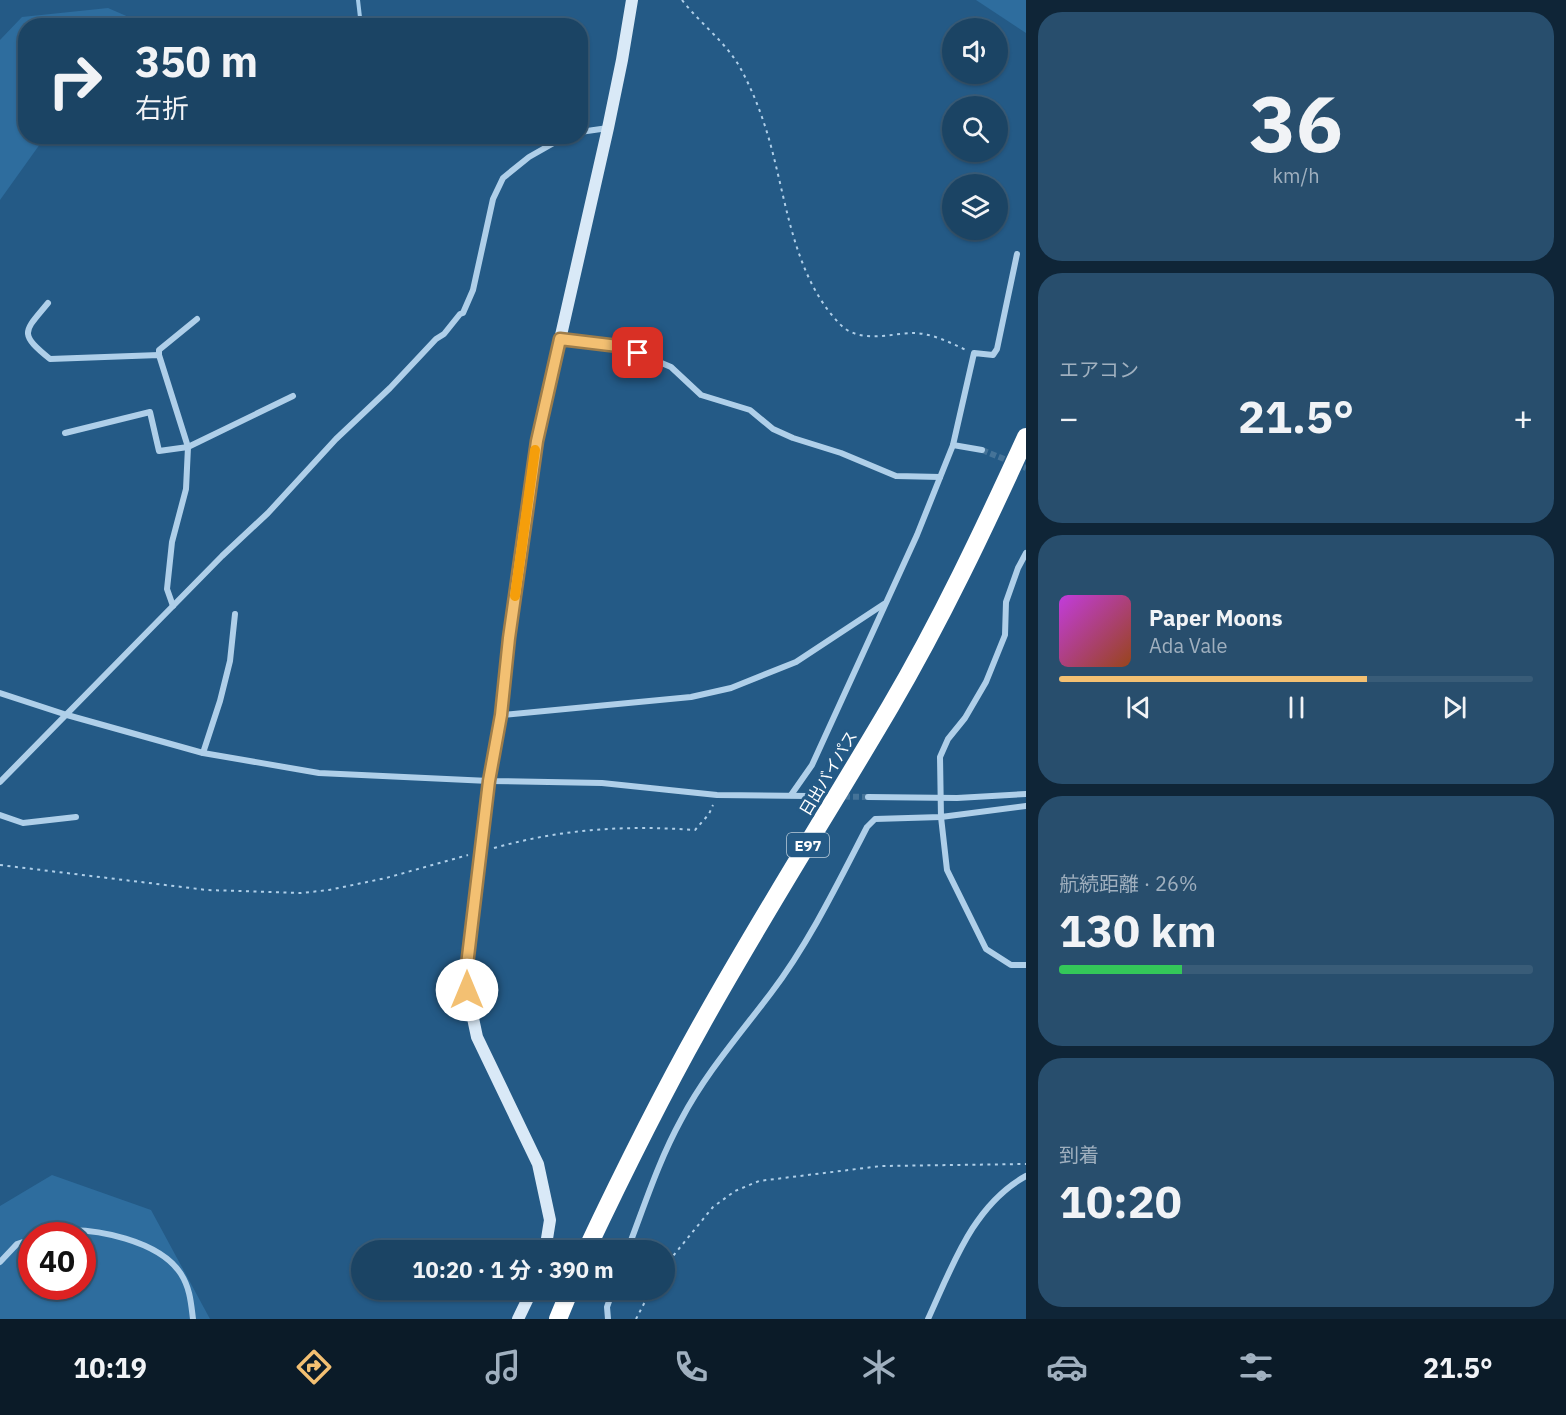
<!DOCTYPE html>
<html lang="ja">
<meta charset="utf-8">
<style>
:root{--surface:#1b4464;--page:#284e6d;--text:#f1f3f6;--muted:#a0b0bf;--line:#395c78;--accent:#f3c072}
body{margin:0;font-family:"IBM Plex Sans","Noto Sans JP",sans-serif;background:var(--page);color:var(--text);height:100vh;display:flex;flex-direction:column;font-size:22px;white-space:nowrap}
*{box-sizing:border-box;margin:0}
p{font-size:20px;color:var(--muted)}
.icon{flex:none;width:33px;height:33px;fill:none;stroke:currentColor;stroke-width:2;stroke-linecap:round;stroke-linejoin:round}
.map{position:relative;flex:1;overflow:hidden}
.panel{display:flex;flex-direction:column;gap:12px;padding:12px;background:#0f2537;width:540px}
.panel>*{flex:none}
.guide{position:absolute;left:18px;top:18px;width:570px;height:126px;border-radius:24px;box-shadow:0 2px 4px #0004,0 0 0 2px var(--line);background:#1b4464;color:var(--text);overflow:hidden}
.fabs{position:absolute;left:942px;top:18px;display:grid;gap:12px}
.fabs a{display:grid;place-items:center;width:66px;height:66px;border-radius:50%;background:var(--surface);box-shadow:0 2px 4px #0004,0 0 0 2px var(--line);font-size:30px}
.speed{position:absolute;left:18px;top:1222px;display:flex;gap:12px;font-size:30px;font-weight:700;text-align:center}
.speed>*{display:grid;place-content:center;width:78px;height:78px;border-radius:50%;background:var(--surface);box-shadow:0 2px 4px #0004,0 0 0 2px var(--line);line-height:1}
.speed .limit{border:9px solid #d22;background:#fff;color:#111}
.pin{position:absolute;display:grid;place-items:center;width:51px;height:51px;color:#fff;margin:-26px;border-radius:12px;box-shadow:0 3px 9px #0006}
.me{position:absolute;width:66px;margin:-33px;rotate:0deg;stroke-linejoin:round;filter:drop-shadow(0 0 4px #0008)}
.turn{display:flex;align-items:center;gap:21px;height:126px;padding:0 18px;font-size:27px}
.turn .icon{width:78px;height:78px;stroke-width:2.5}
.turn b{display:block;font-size:42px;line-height:51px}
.big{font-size:45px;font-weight:700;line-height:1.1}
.panel .card{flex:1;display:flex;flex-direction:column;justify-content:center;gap:9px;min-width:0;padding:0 21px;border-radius:24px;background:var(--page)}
.panel .dial{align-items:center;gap:0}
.dial b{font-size:78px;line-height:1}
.song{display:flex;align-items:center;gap:18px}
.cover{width:72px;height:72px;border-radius:9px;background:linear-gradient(135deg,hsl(290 70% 55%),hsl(20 70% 35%))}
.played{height:6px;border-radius:3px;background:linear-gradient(90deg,var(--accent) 65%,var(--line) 65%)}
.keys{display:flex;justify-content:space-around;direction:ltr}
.heat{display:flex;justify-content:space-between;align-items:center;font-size:33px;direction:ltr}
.charge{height:9px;border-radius:4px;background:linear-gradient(90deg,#34c759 26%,var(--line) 0)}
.trip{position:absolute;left:351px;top:1240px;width:324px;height:60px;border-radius:30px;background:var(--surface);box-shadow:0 2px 4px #0004,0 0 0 2px var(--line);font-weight:700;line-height:60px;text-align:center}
.dock{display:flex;height:96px;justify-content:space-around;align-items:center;background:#0b1b28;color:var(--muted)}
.dock .icon{width:42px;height:42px}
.dock .on{color:var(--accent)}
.dock b{font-size:27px;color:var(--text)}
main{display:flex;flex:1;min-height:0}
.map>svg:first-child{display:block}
.green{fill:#2e6d9e;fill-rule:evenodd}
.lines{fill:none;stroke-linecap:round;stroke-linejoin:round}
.stream{stroke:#a3cbea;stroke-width:4}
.street-tunnel{stroke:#457398;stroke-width:6;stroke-dasharray:6 3;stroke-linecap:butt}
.path{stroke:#afcfe9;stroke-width:2;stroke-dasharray:3 4.5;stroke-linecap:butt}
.street{stroke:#afcfe9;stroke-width:6}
.secondary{stroke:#d9e9f7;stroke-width:12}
.highway{stroke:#fff;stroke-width:18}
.route-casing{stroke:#9e7d4a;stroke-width:15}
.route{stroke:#f3c072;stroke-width:10}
.slow{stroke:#f59e0b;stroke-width:10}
.labels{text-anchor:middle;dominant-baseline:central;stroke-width:6;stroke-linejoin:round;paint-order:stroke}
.shield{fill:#245a86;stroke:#bdcedb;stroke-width:1.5}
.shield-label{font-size:15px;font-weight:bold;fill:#fff}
.street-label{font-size:16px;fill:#fff;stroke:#245a86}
</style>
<main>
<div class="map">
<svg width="1026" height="1319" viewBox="0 0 1026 1319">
<rect width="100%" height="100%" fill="#245a86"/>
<g class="green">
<polygon points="976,0 1026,0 1026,33"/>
<polygon points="108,8 147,25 26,26 26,136 45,137 0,200 0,40 22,17"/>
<path d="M52,1175l99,35 59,109h-210v-113zM32,1236h50v51h-50z"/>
</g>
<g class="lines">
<polyline class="stream" points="358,0 361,26"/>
<g class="street-tunnel">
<polyline points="982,450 1026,468"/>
<polyline points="808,796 868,797"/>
</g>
<g class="path">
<path d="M682,0c20,26 46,43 61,73 13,25 23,53 30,81 14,54 22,115 58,160 6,7 12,15 20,18 19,9 44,1 64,1 18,1 34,9 51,17"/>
<path d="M494,848c68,-19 130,-23 201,-18l14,-16 4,-9"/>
<polyline points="0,865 207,890 301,893 329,890 386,878 468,855"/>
<polyline points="664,1267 713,1207 735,1191 759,1181 881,1166 1026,1164"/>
<polyline points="636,1319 651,1290"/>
</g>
<g class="street">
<polyline points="580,132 608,128"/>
<path d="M48,303c-24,29 -30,30 2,56l109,-4 29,92 105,-51"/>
<polyline points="560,339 618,346 638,353 671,367 701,395 750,410 773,429 793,438 841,453 896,476 940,477"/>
<polyline points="159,355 159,350 197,319"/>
<polyline points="65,433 150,412 159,451 188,447 186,489 172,542 167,589 173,606"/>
<polyline points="953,445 982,450"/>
<polyline points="1026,553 1018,568 1006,602 1005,635 986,682 965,718 948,739 940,757 941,817 947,870 986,949 1011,965 1026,965"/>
<polyline points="0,693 67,715 203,753 319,773 489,781 602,783 717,795 808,796"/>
<polyline points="502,715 691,697 731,688 796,662 884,604"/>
<polyline points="203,753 220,701 230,661 235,614"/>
<polyline points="0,782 222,556 268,513 336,439 390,388 436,339 444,334 460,314 463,313 473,290 493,199 503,178 529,157 566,136"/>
<polyline points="791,795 812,765 917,535 953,445 974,353 993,355 997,349 1017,254"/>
<polyline points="868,797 957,798 1026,794"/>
<polyline points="0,815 23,823 76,817"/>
<path d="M35,1236c8,-2 15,-4 23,-5 37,-4 102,10 123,43 9,14 10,29 12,45"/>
<path d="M627,1251c17,-44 31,-89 54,-131 24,-46 59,-86 90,-127 38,-50 67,-110 96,-166l8,-8 66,-2 85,-11"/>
<polyline points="0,1262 17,1244 32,1239"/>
<polyline points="608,1319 607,1307 613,1290"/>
<path d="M928,1319c24,-52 45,-114 98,-143"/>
</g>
<g class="secondary">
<polyline points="545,1251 550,1220 538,1164 477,1037 467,990 467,965 489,781 501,715 509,638 537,441 608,128 622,60 632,0"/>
<polyline points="518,1319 532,1290"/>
</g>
<g class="highway">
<path d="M586,1251c36,-76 73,-151 114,-224 60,-108 127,-213 190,-320 51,-87 94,-178 136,-270"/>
<polyline points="558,1319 570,1290"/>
</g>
</g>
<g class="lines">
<defs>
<polyline id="route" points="467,990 467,965 489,781 501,715 509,638 537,441 560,339 618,346 638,353"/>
</defs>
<use href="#route" class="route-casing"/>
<use href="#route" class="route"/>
<polyline class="slow" points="515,596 535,450"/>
</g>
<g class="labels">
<rect class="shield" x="787" y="833" width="42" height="24" rx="4.5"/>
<g class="shield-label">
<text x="808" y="845">E97</text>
</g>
<g class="street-label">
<text transform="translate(828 773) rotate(-59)">日出バイパス</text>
</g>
</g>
</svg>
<div class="fabs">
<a><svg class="icon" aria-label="sound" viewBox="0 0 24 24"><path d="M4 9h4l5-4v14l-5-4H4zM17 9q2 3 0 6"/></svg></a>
<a><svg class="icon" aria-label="search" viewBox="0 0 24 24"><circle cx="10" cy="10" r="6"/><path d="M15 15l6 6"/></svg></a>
<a><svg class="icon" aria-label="layers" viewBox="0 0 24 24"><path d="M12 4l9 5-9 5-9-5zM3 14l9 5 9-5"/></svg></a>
</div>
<div class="speed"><div class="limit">40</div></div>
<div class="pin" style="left:638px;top:353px;background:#d93025"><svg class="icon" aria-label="arrive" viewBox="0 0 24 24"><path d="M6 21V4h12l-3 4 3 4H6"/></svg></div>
<svg class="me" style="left:467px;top:990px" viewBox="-20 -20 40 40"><circle r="19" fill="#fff"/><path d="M0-13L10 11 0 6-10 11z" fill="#f3c072"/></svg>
<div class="trip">10:20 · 1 分 · 390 m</div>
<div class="guide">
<div class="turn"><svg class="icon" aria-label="right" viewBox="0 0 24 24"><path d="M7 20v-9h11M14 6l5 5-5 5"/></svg><div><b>350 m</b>右折</div></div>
</div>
</div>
<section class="panel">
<div class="card dial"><b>36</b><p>km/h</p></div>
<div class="card"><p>エアコン</p>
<div class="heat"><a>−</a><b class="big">21.5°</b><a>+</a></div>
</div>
<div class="card">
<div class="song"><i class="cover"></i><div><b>Paper Moons</b><p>Ada Vale</p></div></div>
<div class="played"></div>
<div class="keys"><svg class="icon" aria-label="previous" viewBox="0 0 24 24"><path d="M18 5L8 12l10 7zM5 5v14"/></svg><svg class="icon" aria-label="pause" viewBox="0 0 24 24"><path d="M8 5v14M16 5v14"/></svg><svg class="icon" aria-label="next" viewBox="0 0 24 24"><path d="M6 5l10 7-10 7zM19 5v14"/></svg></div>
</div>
<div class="card"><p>航続距離 · 26%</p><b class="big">130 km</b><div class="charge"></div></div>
<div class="card"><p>到着</p><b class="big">10:20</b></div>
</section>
</main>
<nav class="dock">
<b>10:19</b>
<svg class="icon on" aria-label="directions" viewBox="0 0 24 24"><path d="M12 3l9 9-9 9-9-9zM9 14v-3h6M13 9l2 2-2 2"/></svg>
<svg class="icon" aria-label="music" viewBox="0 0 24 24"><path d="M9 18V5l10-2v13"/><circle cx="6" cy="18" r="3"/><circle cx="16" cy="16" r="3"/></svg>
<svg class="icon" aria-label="phone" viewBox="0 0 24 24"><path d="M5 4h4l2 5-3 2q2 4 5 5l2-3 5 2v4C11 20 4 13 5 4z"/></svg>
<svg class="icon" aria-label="climate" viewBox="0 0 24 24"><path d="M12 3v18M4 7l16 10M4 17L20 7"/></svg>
<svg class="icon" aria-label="car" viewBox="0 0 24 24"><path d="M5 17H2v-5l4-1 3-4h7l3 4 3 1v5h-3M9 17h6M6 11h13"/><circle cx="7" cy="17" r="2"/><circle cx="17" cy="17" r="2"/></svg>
<svg class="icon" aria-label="filters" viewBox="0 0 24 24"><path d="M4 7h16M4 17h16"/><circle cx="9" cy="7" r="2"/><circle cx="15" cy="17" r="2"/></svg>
<b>21.5°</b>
</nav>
